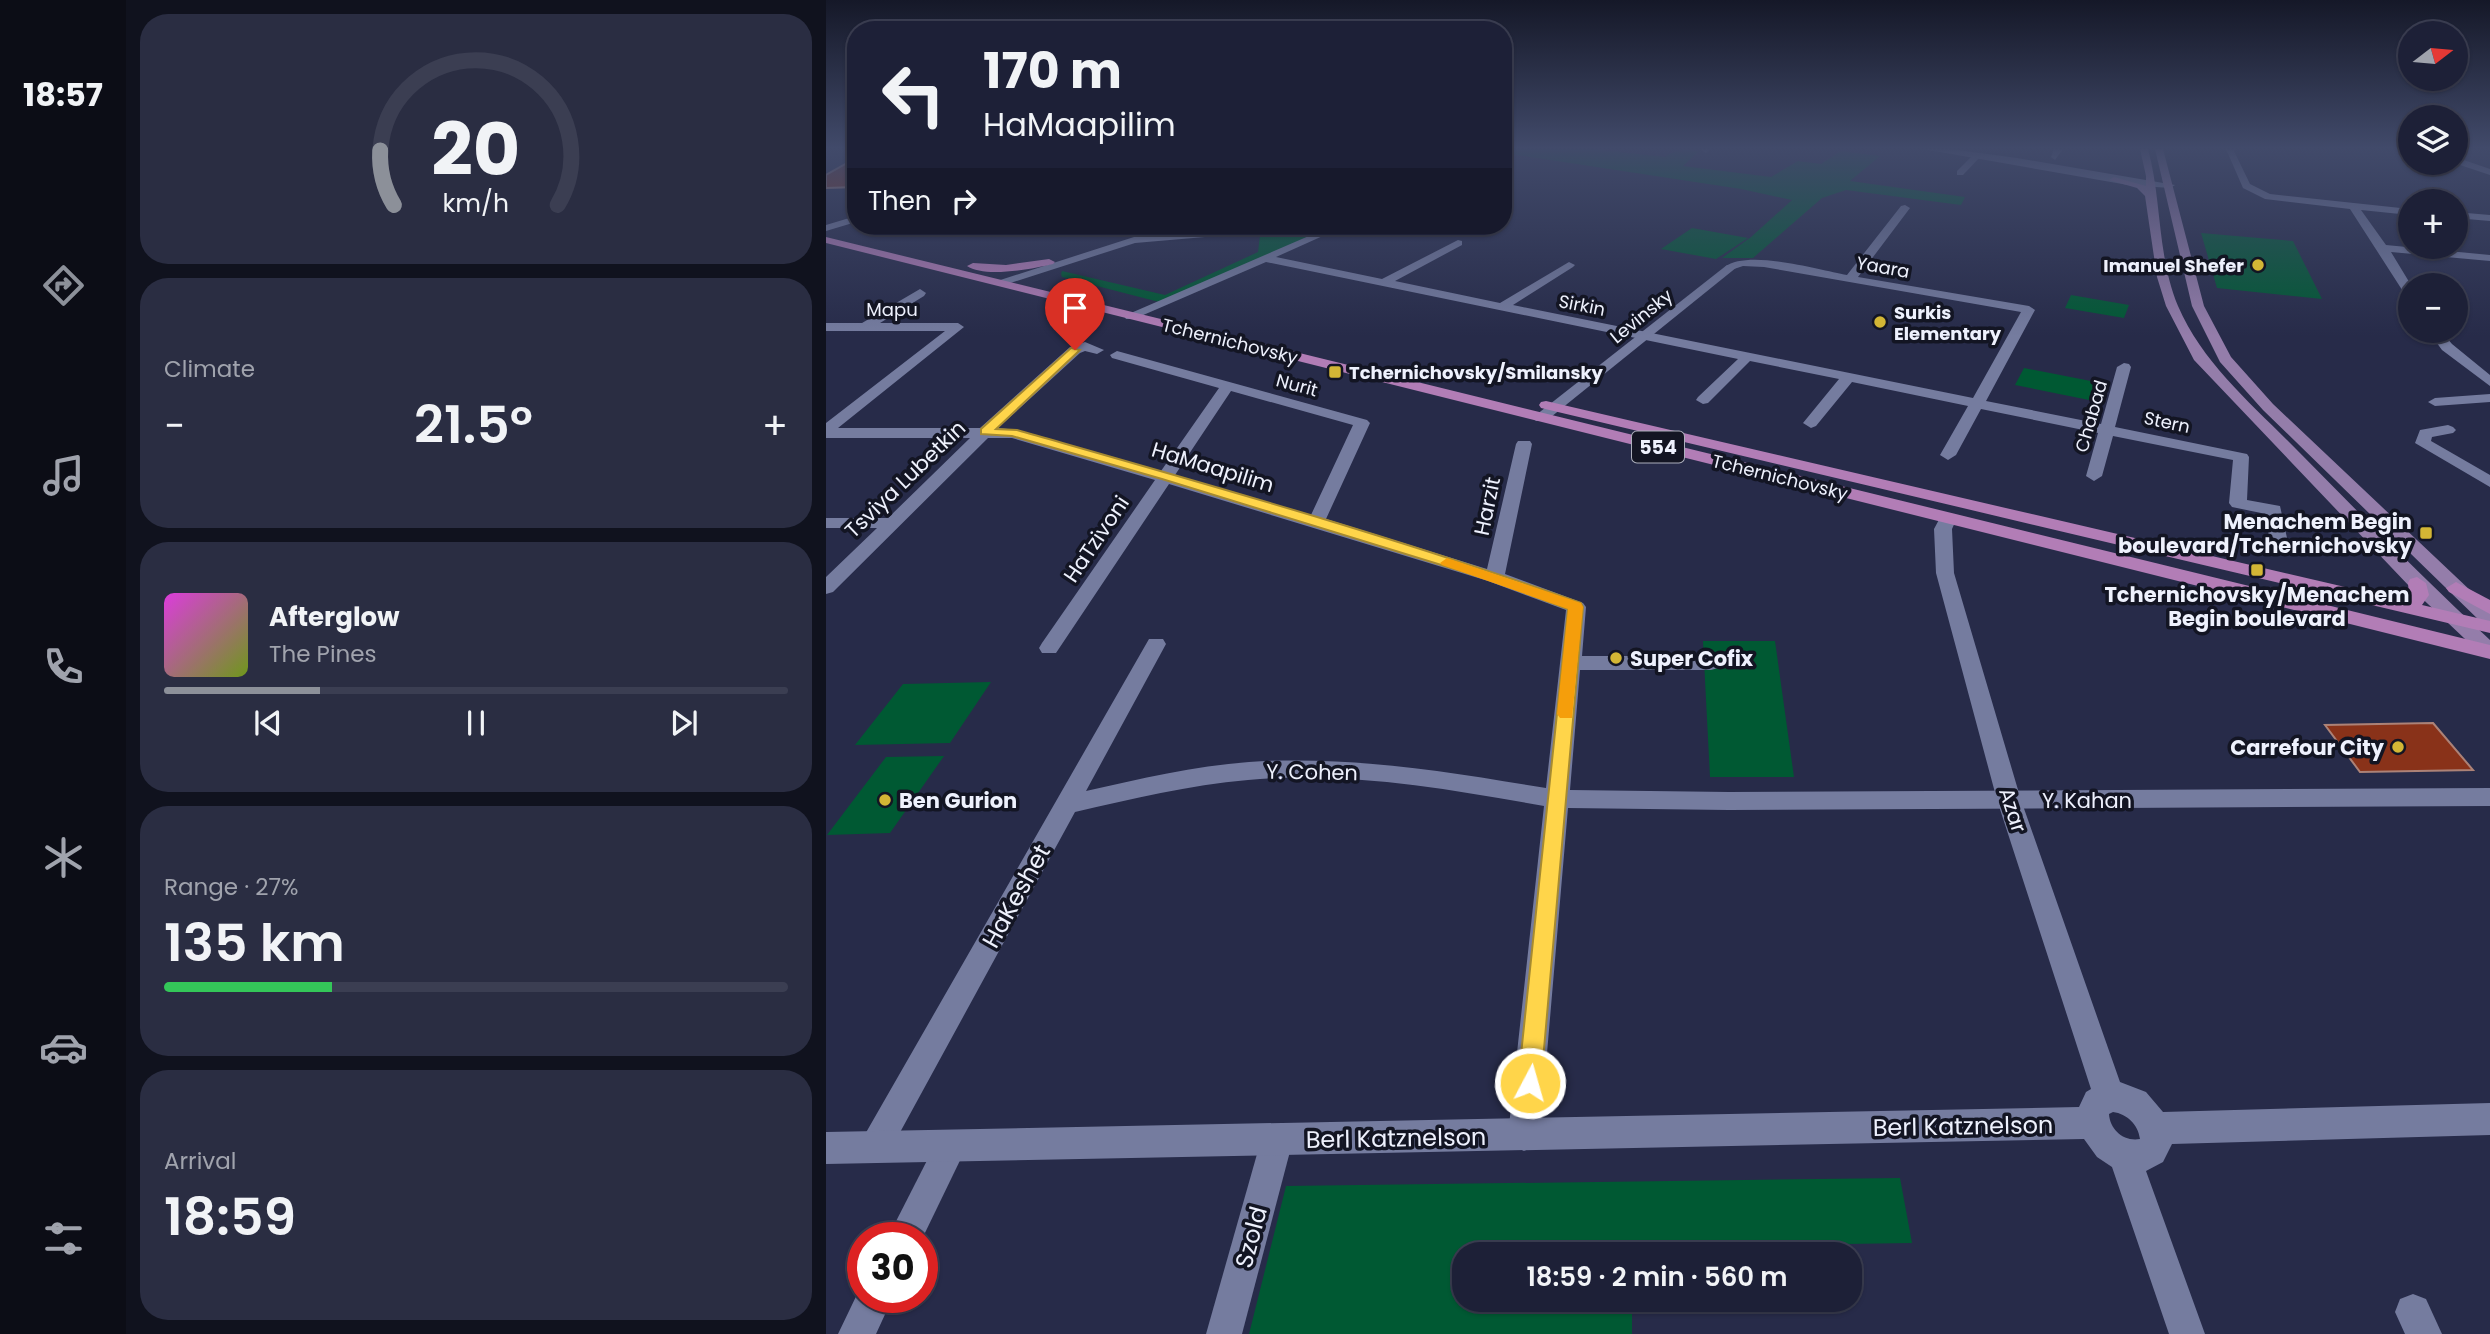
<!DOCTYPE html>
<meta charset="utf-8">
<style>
:root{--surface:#1d2037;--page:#2a2d42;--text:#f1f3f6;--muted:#a0a3ad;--line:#3b3e52;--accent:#8c9099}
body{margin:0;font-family:Poppins,sans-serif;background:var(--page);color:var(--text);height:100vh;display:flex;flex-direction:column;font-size:26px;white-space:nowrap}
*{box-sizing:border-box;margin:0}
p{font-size:23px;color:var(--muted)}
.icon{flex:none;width:38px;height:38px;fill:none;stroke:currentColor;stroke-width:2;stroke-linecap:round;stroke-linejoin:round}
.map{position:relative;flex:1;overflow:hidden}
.panel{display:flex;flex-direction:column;gap:14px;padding:14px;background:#10121e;width:700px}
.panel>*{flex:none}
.hud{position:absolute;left:21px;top:21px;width:665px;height:214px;border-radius:28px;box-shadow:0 2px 5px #0004,0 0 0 2px var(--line);background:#1d2037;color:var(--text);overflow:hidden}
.needle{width:46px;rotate:74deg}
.controls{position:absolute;left:1572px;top:21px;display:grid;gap:14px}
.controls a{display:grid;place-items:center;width:70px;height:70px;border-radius:50%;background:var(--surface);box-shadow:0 2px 5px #0004,0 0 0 2px var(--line);font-size:35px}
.speed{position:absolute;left:21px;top:1222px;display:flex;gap:14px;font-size:35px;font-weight:700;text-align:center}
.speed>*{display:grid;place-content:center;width:91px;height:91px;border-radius:50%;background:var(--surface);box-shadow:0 2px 5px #0004,0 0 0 2px var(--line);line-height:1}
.speed .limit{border:10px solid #d22;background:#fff;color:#111}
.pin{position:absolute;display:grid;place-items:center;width:60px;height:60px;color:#fff;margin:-72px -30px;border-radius:50% 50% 50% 0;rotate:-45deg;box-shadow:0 0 7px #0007}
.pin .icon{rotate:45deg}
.me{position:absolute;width:77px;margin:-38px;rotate:6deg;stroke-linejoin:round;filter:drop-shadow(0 0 5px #0008)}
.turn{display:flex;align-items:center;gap:24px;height:147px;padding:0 21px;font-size:32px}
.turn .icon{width:91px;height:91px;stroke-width:2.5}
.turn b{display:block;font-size:49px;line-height:60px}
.then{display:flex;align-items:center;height:66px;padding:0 21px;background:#0003;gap:14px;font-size:26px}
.big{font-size:52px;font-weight:600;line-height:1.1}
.panel .widget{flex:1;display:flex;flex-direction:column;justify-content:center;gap:10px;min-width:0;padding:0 24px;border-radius:28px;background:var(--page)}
.panel .dial{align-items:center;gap:0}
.dial svg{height:182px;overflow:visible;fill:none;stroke:var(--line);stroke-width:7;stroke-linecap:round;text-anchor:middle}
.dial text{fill:var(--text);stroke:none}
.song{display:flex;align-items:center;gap:21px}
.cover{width:84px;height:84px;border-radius:10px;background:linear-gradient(135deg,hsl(300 70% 55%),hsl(80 70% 35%))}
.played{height:7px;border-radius:4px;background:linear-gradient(90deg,var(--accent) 25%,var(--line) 25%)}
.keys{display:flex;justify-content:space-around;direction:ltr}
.heat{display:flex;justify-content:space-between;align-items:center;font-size:38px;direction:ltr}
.charge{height:10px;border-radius:5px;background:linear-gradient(90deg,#34c759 27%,var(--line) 0)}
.trip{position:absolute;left:626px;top:1242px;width:410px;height:70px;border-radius:28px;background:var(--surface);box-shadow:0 2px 5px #0004,0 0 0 2px var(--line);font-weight:600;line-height:70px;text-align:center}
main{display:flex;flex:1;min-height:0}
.tab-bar{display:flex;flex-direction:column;width:126px;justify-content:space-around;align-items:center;background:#0c0d16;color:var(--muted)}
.tab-bar .icon{width:49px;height:49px}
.tab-bar .current{color:var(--accent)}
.tab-bar b{font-size:32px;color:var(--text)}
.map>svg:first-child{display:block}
.green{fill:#005933}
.building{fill:#893219;stroke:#ac8277;stroke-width:2}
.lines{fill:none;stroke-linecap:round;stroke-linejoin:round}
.minor{fill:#757c9f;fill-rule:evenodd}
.tertiary{fill:#757c9f;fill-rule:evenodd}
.secondary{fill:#947daa;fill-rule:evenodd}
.primary{fill:#b27db6;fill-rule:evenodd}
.route{fill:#ffd54a;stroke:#a68a30;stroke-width:2}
.slow{fill:#f59e0b}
.poi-dot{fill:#d3b635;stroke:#131523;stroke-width:2.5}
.labels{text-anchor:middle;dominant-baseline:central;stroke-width:7;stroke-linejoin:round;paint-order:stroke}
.far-poi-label{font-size:18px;font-weight:bold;fill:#eef1fd;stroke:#131523;text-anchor:start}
.far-street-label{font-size:18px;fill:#eef1fd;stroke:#131523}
.shield{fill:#131523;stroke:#acafbc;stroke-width:2}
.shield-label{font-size:19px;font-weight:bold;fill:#eef1fd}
.street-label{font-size:21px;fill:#eef1fd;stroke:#131523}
.poi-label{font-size:21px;font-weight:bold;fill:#eef1fd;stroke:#131523;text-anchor:end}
.near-street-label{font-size:24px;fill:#eef1fd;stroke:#131523}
</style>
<main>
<nav class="tab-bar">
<b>18:57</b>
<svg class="icon current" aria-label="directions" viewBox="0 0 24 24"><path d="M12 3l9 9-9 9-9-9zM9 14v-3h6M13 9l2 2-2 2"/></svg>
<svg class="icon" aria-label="music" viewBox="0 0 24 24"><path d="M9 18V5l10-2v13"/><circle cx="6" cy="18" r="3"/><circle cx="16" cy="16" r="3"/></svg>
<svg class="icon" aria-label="phone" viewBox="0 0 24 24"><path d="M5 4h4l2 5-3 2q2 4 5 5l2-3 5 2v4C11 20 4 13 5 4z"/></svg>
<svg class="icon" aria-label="climate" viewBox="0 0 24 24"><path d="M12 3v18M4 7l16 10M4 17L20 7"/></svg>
<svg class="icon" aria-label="car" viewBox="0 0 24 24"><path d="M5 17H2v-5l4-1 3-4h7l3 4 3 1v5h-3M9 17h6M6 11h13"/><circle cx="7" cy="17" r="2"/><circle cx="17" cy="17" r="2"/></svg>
<svg class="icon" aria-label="filters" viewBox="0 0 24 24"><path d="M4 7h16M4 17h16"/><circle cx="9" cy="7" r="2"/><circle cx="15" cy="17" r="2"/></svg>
</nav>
<section class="panel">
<div class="widget dial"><svg viewBox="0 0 100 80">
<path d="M14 69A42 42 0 1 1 86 69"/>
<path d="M14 69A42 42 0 0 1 8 45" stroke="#8c9099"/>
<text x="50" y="56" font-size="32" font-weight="700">20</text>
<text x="50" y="72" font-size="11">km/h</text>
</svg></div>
<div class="widget"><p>Climate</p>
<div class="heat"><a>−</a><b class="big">21.5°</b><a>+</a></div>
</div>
<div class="widget">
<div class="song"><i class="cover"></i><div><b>Afterglow</b><p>The Pines</p></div></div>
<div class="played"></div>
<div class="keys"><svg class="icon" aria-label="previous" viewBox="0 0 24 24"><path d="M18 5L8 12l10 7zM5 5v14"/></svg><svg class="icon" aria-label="pause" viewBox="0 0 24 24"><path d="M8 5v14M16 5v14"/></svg><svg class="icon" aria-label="next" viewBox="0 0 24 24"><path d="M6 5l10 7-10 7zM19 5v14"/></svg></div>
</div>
<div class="widget"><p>Range · 27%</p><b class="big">135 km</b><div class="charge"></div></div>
<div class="widget"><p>Arrival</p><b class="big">18:59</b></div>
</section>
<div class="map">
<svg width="1664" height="1334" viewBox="0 0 1664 1334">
<rect width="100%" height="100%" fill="#272b49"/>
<g class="green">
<path d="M686,149h81l72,8c11,-8 20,-8 34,-6l-16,15 88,11 27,-16 23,3 20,-13 39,5 -30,25 115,16 -4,8 -115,-15 -24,8 -69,60h-31l29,-21 41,-37 -51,-11 -237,-36z"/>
<polygon points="491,226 506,226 337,303 236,277 235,274 236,271 339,295 432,252 434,235"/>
<polygon points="866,228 922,238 890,259 835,249"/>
<polygon points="1375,233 1467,241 1496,299 1391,288"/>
<polygon points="1245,295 1303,305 1298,318 1239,308"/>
<polygon points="1198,368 1270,382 1263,400 1189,385"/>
<polygon points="877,641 949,641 968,777 884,777"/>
<polygon points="165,682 124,743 29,745 77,684"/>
<polygon points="118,756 64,833 1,835 60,757"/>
<polygon points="1074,1178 1086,1243 807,1247 806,1255 639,1255 639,1300 806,1300 806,1334 423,1334 460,1186"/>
</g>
<g class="building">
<polygon points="30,158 30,187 0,188 0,175"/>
<polygon points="1607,723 1647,770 1534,772 1499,725"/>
</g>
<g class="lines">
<g class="minor">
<polygon points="885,149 880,153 876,150 876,149"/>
<polygon points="1228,149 1237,149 1229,160 1225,157"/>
<polygon points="1400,149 1409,149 1408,151 1424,184 1444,194 1584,209 1584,215 1535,210 1560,245 1664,255 1664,261 1565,252 1585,285 1584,297 1580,296 1524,209 1439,199 1417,188"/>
<polygon points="1148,154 1155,156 1137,175 1131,175 1131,171"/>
<path d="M1079,205l5,3 -52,69 171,29 6,4 -49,91 115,23 16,-57 7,-4 5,1 2,3 -16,60 132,27 2,3 -2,43 33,6 7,32 -3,4 -6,1 -9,-5 -3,-24 -34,-7 -3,-4 4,-43 -120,-24 -11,40 -8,5 -8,-5 12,-43 -117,-24 -25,46 -8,5 -8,-5 28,-49 -116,-24 -36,44 -5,2 -8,-5 36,-44 -89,-18 -42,42 -5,1 -7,-4 2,-3 40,-38 -472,-97 -132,57h-8l-2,-3 208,-90h13l-69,31 106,22 76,-39 4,1v4l-67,36 105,22 69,-41 6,3 -2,2 -60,38 460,93 48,-86 -257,-45 -21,-1 -12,4 -6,-3c23,-18 94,3 122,8l54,-69z"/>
<polygon points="1629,212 1664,215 1664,221 1629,218"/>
<polygon points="30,216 30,222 0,231 0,225"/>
<path d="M94,289l6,4 -2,3 -44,27h78l6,4 -126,101h142l90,-81 15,-5 19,8 -7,4 -12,-3 -5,2 -82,75 20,2 143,41 58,-83 -107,-30 -2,-3 7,-4 250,69 3,3 -44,96 161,50 29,-125 2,-3h12l2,3 -27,130 78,29 3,4 -4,49h129l7,2 3,5 -3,5 -7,2h-131l-10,120 159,2 761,-4v18l-761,4 -161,-2 -28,327 -5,11 -11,5 -11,-5 -5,-11 36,-329c-97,-17 -197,-35 -296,-26 -59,5 -116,19 -173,32l-189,346 -11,5 -11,-5 -5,-11 5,-11 285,-497h14l3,5 -80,147c54,-12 108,-25 163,-29 100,-7 199,10 297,26l20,-178 -78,-29 -319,-97 -113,169h-14l-3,-5 3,-5 113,-163 -143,-42h-24l-155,154 -7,2v-17l51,-49h-51v-10h62l82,-80h-144v-15l119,-92h-119v-8h36zM405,391l122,34 -42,90 -136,-40z"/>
<polygon points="1602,331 1615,331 1626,344 1664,375 1664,386 1616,350"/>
<polygon points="1664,394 1664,402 1609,406 1602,402 1609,398"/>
<polygon points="1622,425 1627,427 1630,430 1627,433 1606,437 1605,441 1664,475 1664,487 1589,443 1594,430"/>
<polygon points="451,1124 462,1129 467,1140 416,1334 380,1334 435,1140 440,1129"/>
<polygon points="125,1130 136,1135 141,1146 96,1239 62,1237 114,1135"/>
<polygon points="36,1284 37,1297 67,1297 50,1334 12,1334"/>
<polygon points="1587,1294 1600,1299 1616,1334 1579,1334 1569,1312 1574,1299"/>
</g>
<g class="tertiary">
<polygon points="1097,149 1124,149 1191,158 1349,185 1344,188 1302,185"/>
<polygon points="1629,157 1664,169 1664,175 1628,163"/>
<polygon points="439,226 478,226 473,229 309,243 175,286 165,283 308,237"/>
<polygon points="901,265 911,267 720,421 710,421 707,418 710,415"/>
<path d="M1122,513l9,5 -5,11 2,44 67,227 99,282 26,10 17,20 327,-9v32l-318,9 -9,18 -17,9 59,163h-36l-57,-167 -15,-10 -13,-18 -1258,25v-32l1253,-25 7,-15 5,-3 -94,-289 -61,-227 -2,-44 8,-15zM1287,1112c14,2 25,12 27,27 -16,3 -30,-9 -31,-25z"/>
</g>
<g class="secondary">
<path d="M1314,149h8c14,51 9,107 30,157 25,58 75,99 118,143 64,65 127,129 194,191v18l-7,-2 -73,-69 -216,-227 -28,-54 -9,-29 -12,-81 -8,-8 -28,-8 5,-3 32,9v-10z"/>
<polygon points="1329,149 1337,149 1378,306 1405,357 1447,404 1664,609 1664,626 1657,624 1437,410 1394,362 1366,306"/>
</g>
<g class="primary">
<polygon points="0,237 1664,645 1664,659 0,243"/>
<path d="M223,259l6,3 -2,2c-20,5 -69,14 -86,2l6,-3 33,2z"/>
<polygon points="720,401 1575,600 1583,595 1582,583 1584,579 1591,577 1600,583 1603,595 1596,605 1664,621 1664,633 715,408 713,405 715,402"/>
<polygon points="1630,582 1664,600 1664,614 1623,592 1620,588"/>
</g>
</g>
<linearGradient id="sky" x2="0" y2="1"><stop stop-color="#151828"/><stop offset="0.44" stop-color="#414a6a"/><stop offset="1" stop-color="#414a6a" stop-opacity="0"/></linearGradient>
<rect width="1664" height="336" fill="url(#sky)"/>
<path class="route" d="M245,348l9,2 -84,79 21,1c189,54 379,107 564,173l2,4 -42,476 -3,8 -8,4 -9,-4 -3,-8 50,-474 -78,-29 -328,-101 -150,-43 -31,-2v-5z"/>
<polygon class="slow" points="621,558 755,603 757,607 746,718 734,718 731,714 742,609 616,565 614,563"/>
<g class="poi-dot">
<circle cx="1432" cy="265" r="7"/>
<circle cx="1054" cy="322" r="7"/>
<rect x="502" y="365" width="14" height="14" rx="3.5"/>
<rect x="1593" y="526" width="14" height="14" rx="3.5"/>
<rect x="1424" y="563" width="14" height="14" rx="3.5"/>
<circle cx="790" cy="658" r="7"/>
<circle cx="1572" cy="747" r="7"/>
<circle cx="59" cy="800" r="7"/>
</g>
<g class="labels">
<g class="far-poi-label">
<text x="1418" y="265" text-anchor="end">Imanuel Shefer</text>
<text x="1068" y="312">Surkis<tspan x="1068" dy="21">Elementary</tspan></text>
<text x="523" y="372">Tchernichovsky/Smilansky</text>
</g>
<g class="far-street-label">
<text transform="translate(1057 267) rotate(10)">Yaara</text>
<text transform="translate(756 305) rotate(11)">Sirkin</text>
<text x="66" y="309">Mapu</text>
<text transform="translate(815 316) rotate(-39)">Levinsky</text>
<text transform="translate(404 341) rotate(14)">Tchernichovsky</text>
<text transform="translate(471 385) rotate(15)">Nurit</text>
<text transform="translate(1265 416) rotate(-74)">Chabad</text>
<text transform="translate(1341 422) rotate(12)">Stern</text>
<text transform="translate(954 477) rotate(14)">Tchernichovsky</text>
</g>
<rect class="shield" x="806" y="431.5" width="52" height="31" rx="5"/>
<g class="shield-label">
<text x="832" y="447">554</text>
</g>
<g class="street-label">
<text transform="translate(387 467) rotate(17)">HaMaapilim</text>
<text transform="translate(79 479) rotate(-44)">Tsviya Lubetkin</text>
<text transform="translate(661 506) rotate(-78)">Harzit</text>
<text transform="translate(270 539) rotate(-56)">HaTzivoni</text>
<text transform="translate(486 772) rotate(1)">Y. Cohen</text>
<text x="1261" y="800">Y. Kahan</text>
<text transform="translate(1187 810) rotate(72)">Azar</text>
</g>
<g class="poi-label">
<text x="1586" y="521">Menachem Begin<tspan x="1586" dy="24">boulevard/Tchernichovsky</tspan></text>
<text x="1431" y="594" text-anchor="middle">Tchernichovsky/Menachem<tspan x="1431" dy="24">Begin boulevard</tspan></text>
<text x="804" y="658" text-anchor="start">Super Cofix</text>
<text x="1558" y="747">Carrefour City</text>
<text x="73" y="800" text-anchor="start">Ben Gurion</text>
</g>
<g class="near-street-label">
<text transform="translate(190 896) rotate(-61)">HaKeshet</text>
<text transform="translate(1137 1126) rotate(-1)">Berl Katznelson</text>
<text transform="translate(570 1138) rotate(-1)">Berl Katznelson</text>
<text transform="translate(425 1237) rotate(-75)">Szold</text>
</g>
</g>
</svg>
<div class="controls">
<a><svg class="needle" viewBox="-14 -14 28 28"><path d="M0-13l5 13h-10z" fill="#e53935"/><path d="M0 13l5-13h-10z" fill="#a0a3ad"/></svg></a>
<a><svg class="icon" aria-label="layers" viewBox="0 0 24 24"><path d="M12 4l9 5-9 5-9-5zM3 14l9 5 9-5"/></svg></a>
<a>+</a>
<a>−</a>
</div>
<div class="speed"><div class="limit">30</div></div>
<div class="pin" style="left:249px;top:350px;background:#d93025"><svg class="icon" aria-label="arrive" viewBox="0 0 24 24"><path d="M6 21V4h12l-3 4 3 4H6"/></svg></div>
<svg class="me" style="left:704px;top:1083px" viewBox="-20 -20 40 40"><circle r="17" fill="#ffd54a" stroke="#fff" stroke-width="3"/><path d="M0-11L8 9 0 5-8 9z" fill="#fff"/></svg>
<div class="trip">18:59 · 2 min · 560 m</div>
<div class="hud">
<div class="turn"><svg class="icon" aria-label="left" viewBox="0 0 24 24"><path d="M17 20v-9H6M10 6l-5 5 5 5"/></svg><div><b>170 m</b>HaMaapilim</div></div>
<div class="then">Then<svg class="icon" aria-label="right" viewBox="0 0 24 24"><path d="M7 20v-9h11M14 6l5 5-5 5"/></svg></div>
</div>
</div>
</main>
